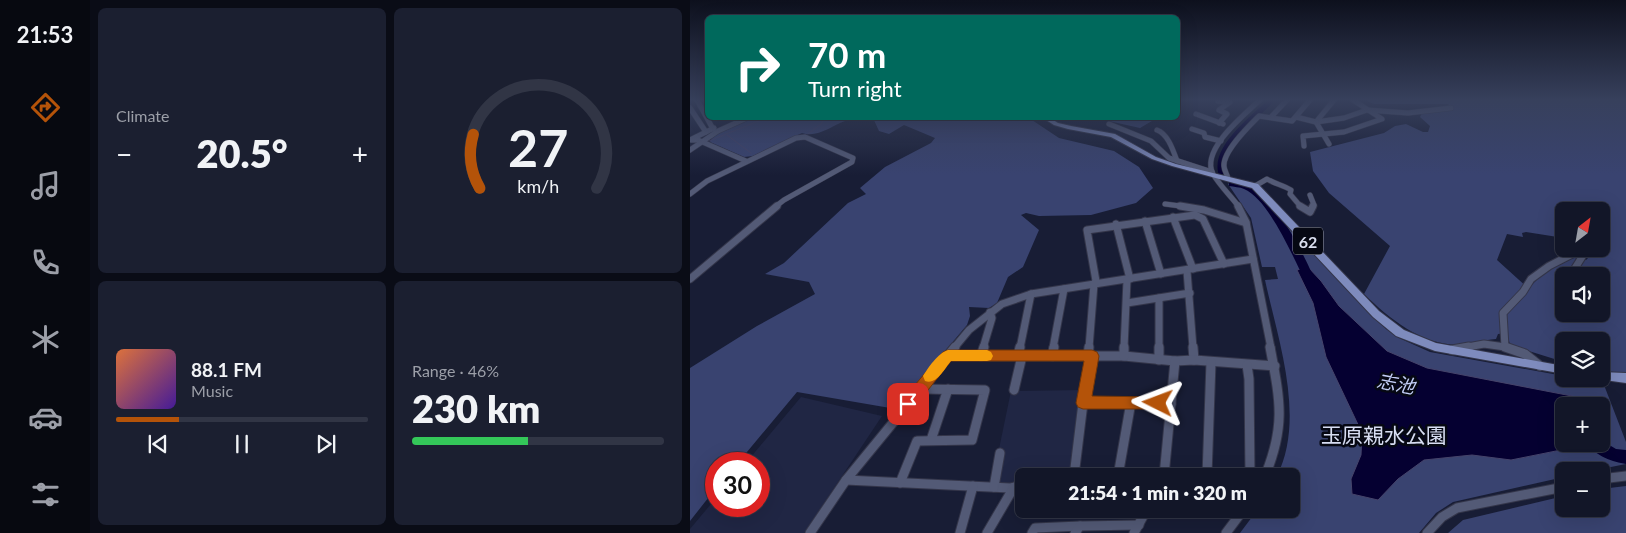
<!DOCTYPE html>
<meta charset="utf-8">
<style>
:root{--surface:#121628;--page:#1b1f30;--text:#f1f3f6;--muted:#9c9fa8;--line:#313545;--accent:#b45309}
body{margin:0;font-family:Lato,"Noto Sans JP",sans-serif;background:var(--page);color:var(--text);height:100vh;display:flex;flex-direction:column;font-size:19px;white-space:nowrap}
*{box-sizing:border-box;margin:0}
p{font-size:16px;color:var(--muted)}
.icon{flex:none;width:28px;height:28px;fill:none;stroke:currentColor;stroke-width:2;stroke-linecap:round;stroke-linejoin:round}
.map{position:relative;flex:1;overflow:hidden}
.panel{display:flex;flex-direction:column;gap:8px;padding:8px;background:#0a0c16;width:600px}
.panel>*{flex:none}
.top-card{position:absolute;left:15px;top:15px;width:475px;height:105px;border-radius:8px;box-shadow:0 5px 20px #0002,0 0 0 1px var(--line);background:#00695c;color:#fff;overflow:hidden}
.needle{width:32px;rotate:31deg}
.tools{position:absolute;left:865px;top:202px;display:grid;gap:10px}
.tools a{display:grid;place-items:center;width:55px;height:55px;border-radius:8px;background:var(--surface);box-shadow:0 5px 20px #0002,0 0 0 1px var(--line);font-size:25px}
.speed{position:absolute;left:15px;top:452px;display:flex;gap:10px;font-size:25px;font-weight:700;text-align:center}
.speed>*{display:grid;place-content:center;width:65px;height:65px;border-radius:50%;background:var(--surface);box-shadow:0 5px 20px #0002,0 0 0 1px var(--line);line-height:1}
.speed .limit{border:8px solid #d22;background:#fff;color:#111}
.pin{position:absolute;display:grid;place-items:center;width:42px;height:42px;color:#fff;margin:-21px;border-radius:10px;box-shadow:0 2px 8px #0006}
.me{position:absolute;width:55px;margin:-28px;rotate:273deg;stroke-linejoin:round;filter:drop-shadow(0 0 4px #0008)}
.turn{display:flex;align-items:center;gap:18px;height:105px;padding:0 20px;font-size:22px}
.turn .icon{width:65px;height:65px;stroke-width:2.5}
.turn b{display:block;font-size:35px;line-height:42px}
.big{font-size:38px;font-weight:800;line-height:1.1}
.panel .tile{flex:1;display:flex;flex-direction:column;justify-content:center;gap:8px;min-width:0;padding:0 18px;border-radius:8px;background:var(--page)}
.panel .dial{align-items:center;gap:0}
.dial svg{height:130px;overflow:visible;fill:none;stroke:var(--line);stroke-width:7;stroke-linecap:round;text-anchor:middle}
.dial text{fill:var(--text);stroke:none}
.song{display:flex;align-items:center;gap:15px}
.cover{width:60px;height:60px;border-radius:8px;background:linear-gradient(135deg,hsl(20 70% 55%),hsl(260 70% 35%))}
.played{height:5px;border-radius:2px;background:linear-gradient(90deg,var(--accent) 25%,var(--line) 25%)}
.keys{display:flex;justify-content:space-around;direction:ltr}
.heat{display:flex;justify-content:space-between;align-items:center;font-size:28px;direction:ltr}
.charge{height:8px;border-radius:4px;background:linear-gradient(90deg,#34c759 46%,var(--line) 0)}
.panel .tiles{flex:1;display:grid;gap:8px;grid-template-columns:repeat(2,1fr)}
.trip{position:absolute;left:325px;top:468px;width:285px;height:50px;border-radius:8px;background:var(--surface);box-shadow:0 5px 20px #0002,0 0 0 1px var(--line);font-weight:800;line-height:50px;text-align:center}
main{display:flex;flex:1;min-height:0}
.menu{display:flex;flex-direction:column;width:90px;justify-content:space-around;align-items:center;background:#070910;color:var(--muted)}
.menu .icon{width:35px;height:35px}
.menu .selected{color:var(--accent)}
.menu b{font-size:22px;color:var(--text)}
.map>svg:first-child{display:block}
.built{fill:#202644}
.green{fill:#394370;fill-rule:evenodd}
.water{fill:#050031;stroke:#45436a}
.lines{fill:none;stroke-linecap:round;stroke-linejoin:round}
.stream-far1{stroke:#45436a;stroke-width:1}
.stream{stroke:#45436a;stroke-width:2.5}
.river{fill:#050031;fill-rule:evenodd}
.minor-far2-casing{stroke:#34364a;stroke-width:6}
.minor-far1-casing{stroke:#34364a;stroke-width:9}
.minor-casing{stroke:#34364a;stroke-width:11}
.major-casing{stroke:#34364a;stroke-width:2}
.minor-far2{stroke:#535a76;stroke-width:5}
.minor-far1{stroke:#535a76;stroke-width:7}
.minor{stroke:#535a76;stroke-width:9}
.major{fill:#7e8bbd;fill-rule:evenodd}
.route{fill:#b45309;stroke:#753606}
.slow{fill:#f59e0b}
.labels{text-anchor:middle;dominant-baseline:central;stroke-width:5;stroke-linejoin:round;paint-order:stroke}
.shield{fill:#060813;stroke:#9a9ead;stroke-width:1}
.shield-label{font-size:16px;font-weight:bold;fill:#d9deef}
.water-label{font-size:19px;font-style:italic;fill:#c2cdf6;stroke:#060813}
.near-park-label{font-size:21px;fill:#d7ddf2;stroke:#060813}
</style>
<main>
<nav class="menu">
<b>21:53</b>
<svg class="icon selected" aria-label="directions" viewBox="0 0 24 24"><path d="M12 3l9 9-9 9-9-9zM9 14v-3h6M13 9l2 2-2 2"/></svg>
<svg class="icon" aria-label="music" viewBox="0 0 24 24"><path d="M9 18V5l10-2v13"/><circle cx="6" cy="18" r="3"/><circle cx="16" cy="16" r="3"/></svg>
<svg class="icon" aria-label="phone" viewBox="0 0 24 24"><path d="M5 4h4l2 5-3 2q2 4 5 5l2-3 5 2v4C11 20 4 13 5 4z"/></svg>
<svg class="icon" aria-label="climate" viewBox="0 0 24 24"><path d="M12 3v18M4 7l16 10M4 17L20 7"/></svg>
<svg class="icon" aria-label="car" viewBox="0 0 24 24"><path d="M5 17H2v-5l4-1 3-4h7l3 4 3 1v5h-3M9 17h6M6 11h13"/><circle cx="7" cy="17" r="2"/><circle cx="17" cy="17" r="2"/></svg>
<svg class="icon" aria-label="filters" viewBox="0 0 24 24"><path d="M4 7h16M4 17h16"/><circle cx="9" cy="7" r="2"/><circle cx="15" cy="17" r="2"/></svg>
</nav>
<section class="panel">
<div class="tiles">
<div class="tile"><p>Climate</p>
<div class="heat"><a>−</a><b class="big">20.5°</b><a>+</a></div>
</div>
<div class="tile dial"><svg viewBox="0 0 100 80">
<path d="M14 69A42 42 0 1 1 86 69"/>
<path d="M14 69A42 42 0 0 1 10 36" stroke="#b45309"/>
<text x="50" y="56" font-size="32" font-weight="700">27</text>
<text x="50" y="72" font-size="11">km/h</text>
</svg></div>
<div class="tile">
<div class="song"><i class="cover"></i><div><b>88.1 FM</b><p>Music</p></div></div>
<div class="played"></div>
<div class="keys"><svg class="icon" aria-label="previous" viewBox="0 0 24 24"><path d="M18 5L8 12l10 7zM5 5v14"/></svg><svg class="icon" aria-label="pause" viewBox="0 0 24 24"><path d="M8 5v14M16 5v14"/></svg><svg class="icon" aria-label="next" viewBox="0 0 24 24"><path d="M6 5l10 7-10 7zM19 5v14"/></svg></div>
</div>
<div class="tile"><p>Range · 46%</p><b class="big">230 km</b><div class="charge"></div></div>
</div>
</section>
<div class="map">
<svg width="936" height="533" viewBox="0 0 936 533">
<rect width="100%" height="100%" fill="#181d35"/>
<g class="built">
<polygon points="394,390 382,470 334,476 334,479 322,483 302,483 321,391"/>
<polygon points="111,397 192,416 114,533 0,533 0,529 26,498 26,506 69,506 69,464 55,464"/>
</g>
<g class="green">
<path d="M676,100h260v273l-25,-2v-30h-37v21l-54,-17 -3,-12 -9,1 -2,5c-13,1 -26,6 -38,6 -38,-1 -68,-26 -94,-51l26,-48 -61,-53 -16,-22 -3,-19 74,-19 11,-7 11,-2 17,8h5l2,-6 -10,-9 2,-4 31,-4 -5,-5h-74zM874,211h37v38h-15l-1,3 5,4 -4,4c-4,0 -9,-2 -12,-2 -13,1 -39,21 -45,31l-32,-29 10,-26 16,3 -1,-4 4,-1 38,6zM874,276h37v38h-37z"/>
<path d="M63,118h108c-6,1 -11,1 -16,3 -14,5 -27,17 -43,12l-49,23 -9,1 -34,-15c4,-11 33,-20 43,-24z"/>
<polygon points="183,118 339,118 369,138 424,151 449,167 463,188 446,203 401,215 349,216 336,213 331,215 349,230 333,267 318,277 307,303 299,308 279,307 280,316 277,325 206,409 107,392 47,464 26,464 26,488 0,521 0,368 67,326 125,294 119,282 75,274 94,263 158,203 176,194 170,188 195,167 241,143 245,138 214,125 199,134 189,131"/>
<polygon points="369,118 467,118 450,128 414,120 373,119"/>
<path d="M541,182c15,-2 30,10 37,23l103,110 15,14 13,9 31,14 134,24v3h13l27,6 22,57v22l-35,7h-27v6l-111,25 -17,11 -17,20h-179l18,-24h33v-33h-14c29,-58 1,-136 -12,-196l13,-1 -3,-12h-13l-11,-49 -23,-34zM874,406h37v38h-37z"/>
<polygon points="936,486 936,533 758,533 773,520 874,496 874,509 911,509 911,489"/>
</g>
<polygon class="water" points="618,267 631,281 649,306 697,351 737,368 887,397 889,406 874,406 874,444 911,444 911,442 927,458 896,445 821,460 782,455 734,460 708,479 688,500 662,494 661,479 671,455 672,433 636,357 623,303 607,270"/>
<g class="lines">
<g class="stream-far1">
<polyline points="118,134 131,124 135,118"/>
<polyline points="37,135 61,153"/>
<polyline points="19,141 76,118"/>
</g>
<g class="stream">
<polyline points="432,472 472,473"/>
<polyline points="387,473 425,472"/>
<polyline points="477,473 515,476"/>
<polyline points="360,476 380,474"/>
</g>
<g class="river">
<path d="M578,100h7c-19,22 -52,41 -49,73l-4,2h-3c-10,-27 32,-59 49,-75z"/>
<path d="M542,181c6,1 14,2 19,5 25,12 53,69 64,94l-1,3h-8c-12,-24 -37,-84 -62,-94 -4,-2 -10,-2 -15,-3v-4z"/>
<path d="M911,440l15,9 10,1v14c-12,-2 -32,-8 -37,-20h12z"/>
</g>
<defs>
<g id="minor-far2">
<polyline points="7,100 23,129"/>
<polyline points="0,108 16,132"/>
<polyline points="506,114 533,124"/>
<polyline points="581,117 597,100"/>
<polyline points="606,117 626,122 654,118 677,110 718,113 761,108"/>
<polyline points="626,122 644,100"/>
<polyline points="626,122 639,144"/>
<polyline points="529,123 537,114 529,110 540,102 528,101 530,100"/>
<polyline points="419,124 461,141 479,158 522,172"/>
<polyline points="502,129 514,133 515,137 531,141"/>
<path d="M467,130c11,4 16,20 20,31"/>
<polyline points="2,139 24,128"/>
<polyline points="1,140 8,140 56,161"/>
<polyline points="614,146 613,136 654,132 692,119 663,100"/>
<polyline points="0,150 28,131 57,118"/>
<path d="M538,178c-1,-4 -4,-8 -4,-12 -1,-15 25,-40 35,-50l33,5 18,-21"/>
<path d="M565,186l12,-7c8,5 16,6 24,11l-1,4 11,13"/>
<polyline points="0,194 17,181 106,138 115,137 163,158 162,162 94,200 85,207"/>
<polyline points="620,195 624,205 623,207"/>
<polyline points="475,204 498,207"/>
<path d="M549,207c-8,-11 -19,-21 -26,-33 -13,-24 32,-60 47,-74"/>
</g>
<g id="minor-far1">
<polyline points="490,206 514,210 556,223"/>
<polyline points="548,206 556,222 581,348"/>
<polyline points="610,206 620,212 623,206"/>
<polyline points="483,217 503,269"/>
<polyline points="455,221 471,274"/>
<polyline points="426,224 440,279"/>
<polyline points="497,271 503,348"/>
<polyline points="880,276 892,257 887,253"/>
<polyline points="0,279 87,206"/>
<polyline points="869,289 874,283"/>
<polyline points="469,298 469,348"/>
<polyline points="437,303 500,293"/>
<polyline points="264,348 279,330 312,304 341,294 563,259"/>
<polyline points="293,348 302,318 300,312"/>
<polyline points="330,348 341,294"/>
<polyline points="363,348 374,289"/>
<polyline points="399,348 404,284 406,281 397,230 505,215 513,219 534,264"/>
<polyline points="434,348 437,280"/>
<polyline points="772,348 794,344 815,347"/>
<polyline points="818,348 815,347 813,313 833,292 841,279 859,266 892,249"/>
</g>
<g id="minor">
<polyline points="469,347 469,360"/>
<polyline points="503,347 504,360"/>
<polyline points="815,347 835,354 850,366"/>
<polyline points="762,350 779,347"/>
<polyline points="257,356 434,356 485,361 504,360 585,366"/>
<polyline points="291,356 294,347"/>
<polyline points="328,356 330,347"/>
<polyline points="362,356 364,347"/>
<polyline points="398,356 399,347"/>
<polyline points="434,356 434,347"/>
<polyline points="557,365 559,379 560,476"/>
<polyline points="324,390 332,356"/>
<polyline points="393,403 441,402 481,404"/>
<polyline points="241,440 258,389"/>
<polyline points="384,476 393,403 402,356"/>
<polyline points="428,476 441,402"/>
<polyline points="474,476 485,361"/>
<polyline points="517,476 521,362"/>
<path d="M575,476c21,-51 15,-76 5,-129"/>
<polyline points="911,479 936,476"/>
<polyline points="156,480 320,488 334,486"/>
<polyline points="210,483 227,441 282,440 295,390 230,389"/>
<polyline points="304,487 310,453"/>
<polyline points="120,533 156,480 265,347"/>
<polyline points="270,533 283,486"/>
<polyline points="297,533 324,487"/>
<polyline points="342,533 345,528 390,526"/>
<polyline points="385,533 390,526 449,525"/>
<polyline points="444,533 457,509"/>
<polyline points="536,533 554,509"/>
<polyline points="737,533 752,517 767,508 874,487"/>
</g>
<g id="major">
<polygon points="353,118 360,118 368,123 381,126 425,134 466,157 486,164 568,184 689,311 714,330 746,343 874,366 874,374 745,351 706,336 683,317 562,188 482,166 462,159 421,137 378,129 364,125"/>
<polygon points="911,372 936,373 936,383 907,379 911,379"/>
</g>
</defs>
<use href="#minor-far2" class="minor-far2-casing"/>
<use href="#minor-far1" class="minor-far1-casing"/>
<use href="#minor" class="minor-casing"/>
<use href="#major" class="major-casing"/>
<use href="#minor-far2" class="minor-far2"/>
<use href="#minor-far1" class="minor-far1"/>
<use href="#minor" class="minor"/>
<use href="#major" class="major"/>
</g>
<linearGradient id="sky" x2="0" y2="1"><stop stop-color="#0d101d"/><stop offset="0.57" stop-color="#37405c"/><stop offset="1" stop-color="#37405c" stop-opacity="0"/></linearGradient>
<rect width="936" height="175" fill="url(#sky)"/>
<polygon class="route" points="258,350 402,350 407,352 409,356 402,396 468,397 473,398 475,403 473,408 468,409 393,409 388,407 386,403 394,361 261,361 223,409 218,410 213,409 211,404 213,399 253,352"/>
<path class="slow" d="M258,350h39l4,2 2,4 -2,4 -4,1h-36c-7,8 -14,24 -26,20l-2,-5c5,-8 15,-23 25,-26z"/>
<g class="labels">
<rect class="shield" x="603" y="227.5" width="30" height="27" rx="4"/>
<g class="shield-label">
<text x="618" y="241">62</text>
</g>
<g class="water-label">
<text transform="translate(706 383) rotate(11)">志池</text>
</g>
<g class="near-park-label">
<text x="694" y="434">玉原親水公園</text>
</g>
</g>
</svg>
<div class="tools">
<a><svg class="needle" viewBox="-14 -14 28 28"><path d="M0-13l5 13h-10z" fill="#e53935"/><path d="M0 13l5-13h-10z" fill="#9c9fa8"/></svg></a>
<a><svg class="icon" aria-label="sound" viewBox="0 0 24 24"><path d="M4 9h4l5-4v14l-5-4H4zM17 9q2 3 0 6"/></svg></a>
<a><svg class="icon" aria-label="layers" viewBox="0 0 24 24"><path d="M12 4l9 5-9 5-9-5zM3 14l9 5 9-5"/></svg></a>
<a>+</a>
<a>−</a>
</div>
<div class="speed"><div class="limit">30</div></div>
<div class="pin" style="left:218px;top:404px;background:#d93025"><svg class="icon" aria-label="arrive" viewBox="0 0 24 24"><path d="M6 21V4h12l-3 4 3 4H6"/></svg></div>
<svg class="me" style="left:468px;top:403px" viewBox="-20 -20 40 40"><path d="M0-17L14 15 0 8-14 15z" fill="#b45309" stroke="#fff" stroke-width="4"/></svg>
<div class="trip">21:54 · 1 min · 320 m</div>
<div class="top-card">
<div class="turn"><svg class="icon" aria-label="right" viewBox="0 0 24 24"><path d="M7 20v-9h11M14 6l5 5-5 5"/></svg><div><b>70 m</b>Turn right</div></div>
</div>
</div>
</main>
